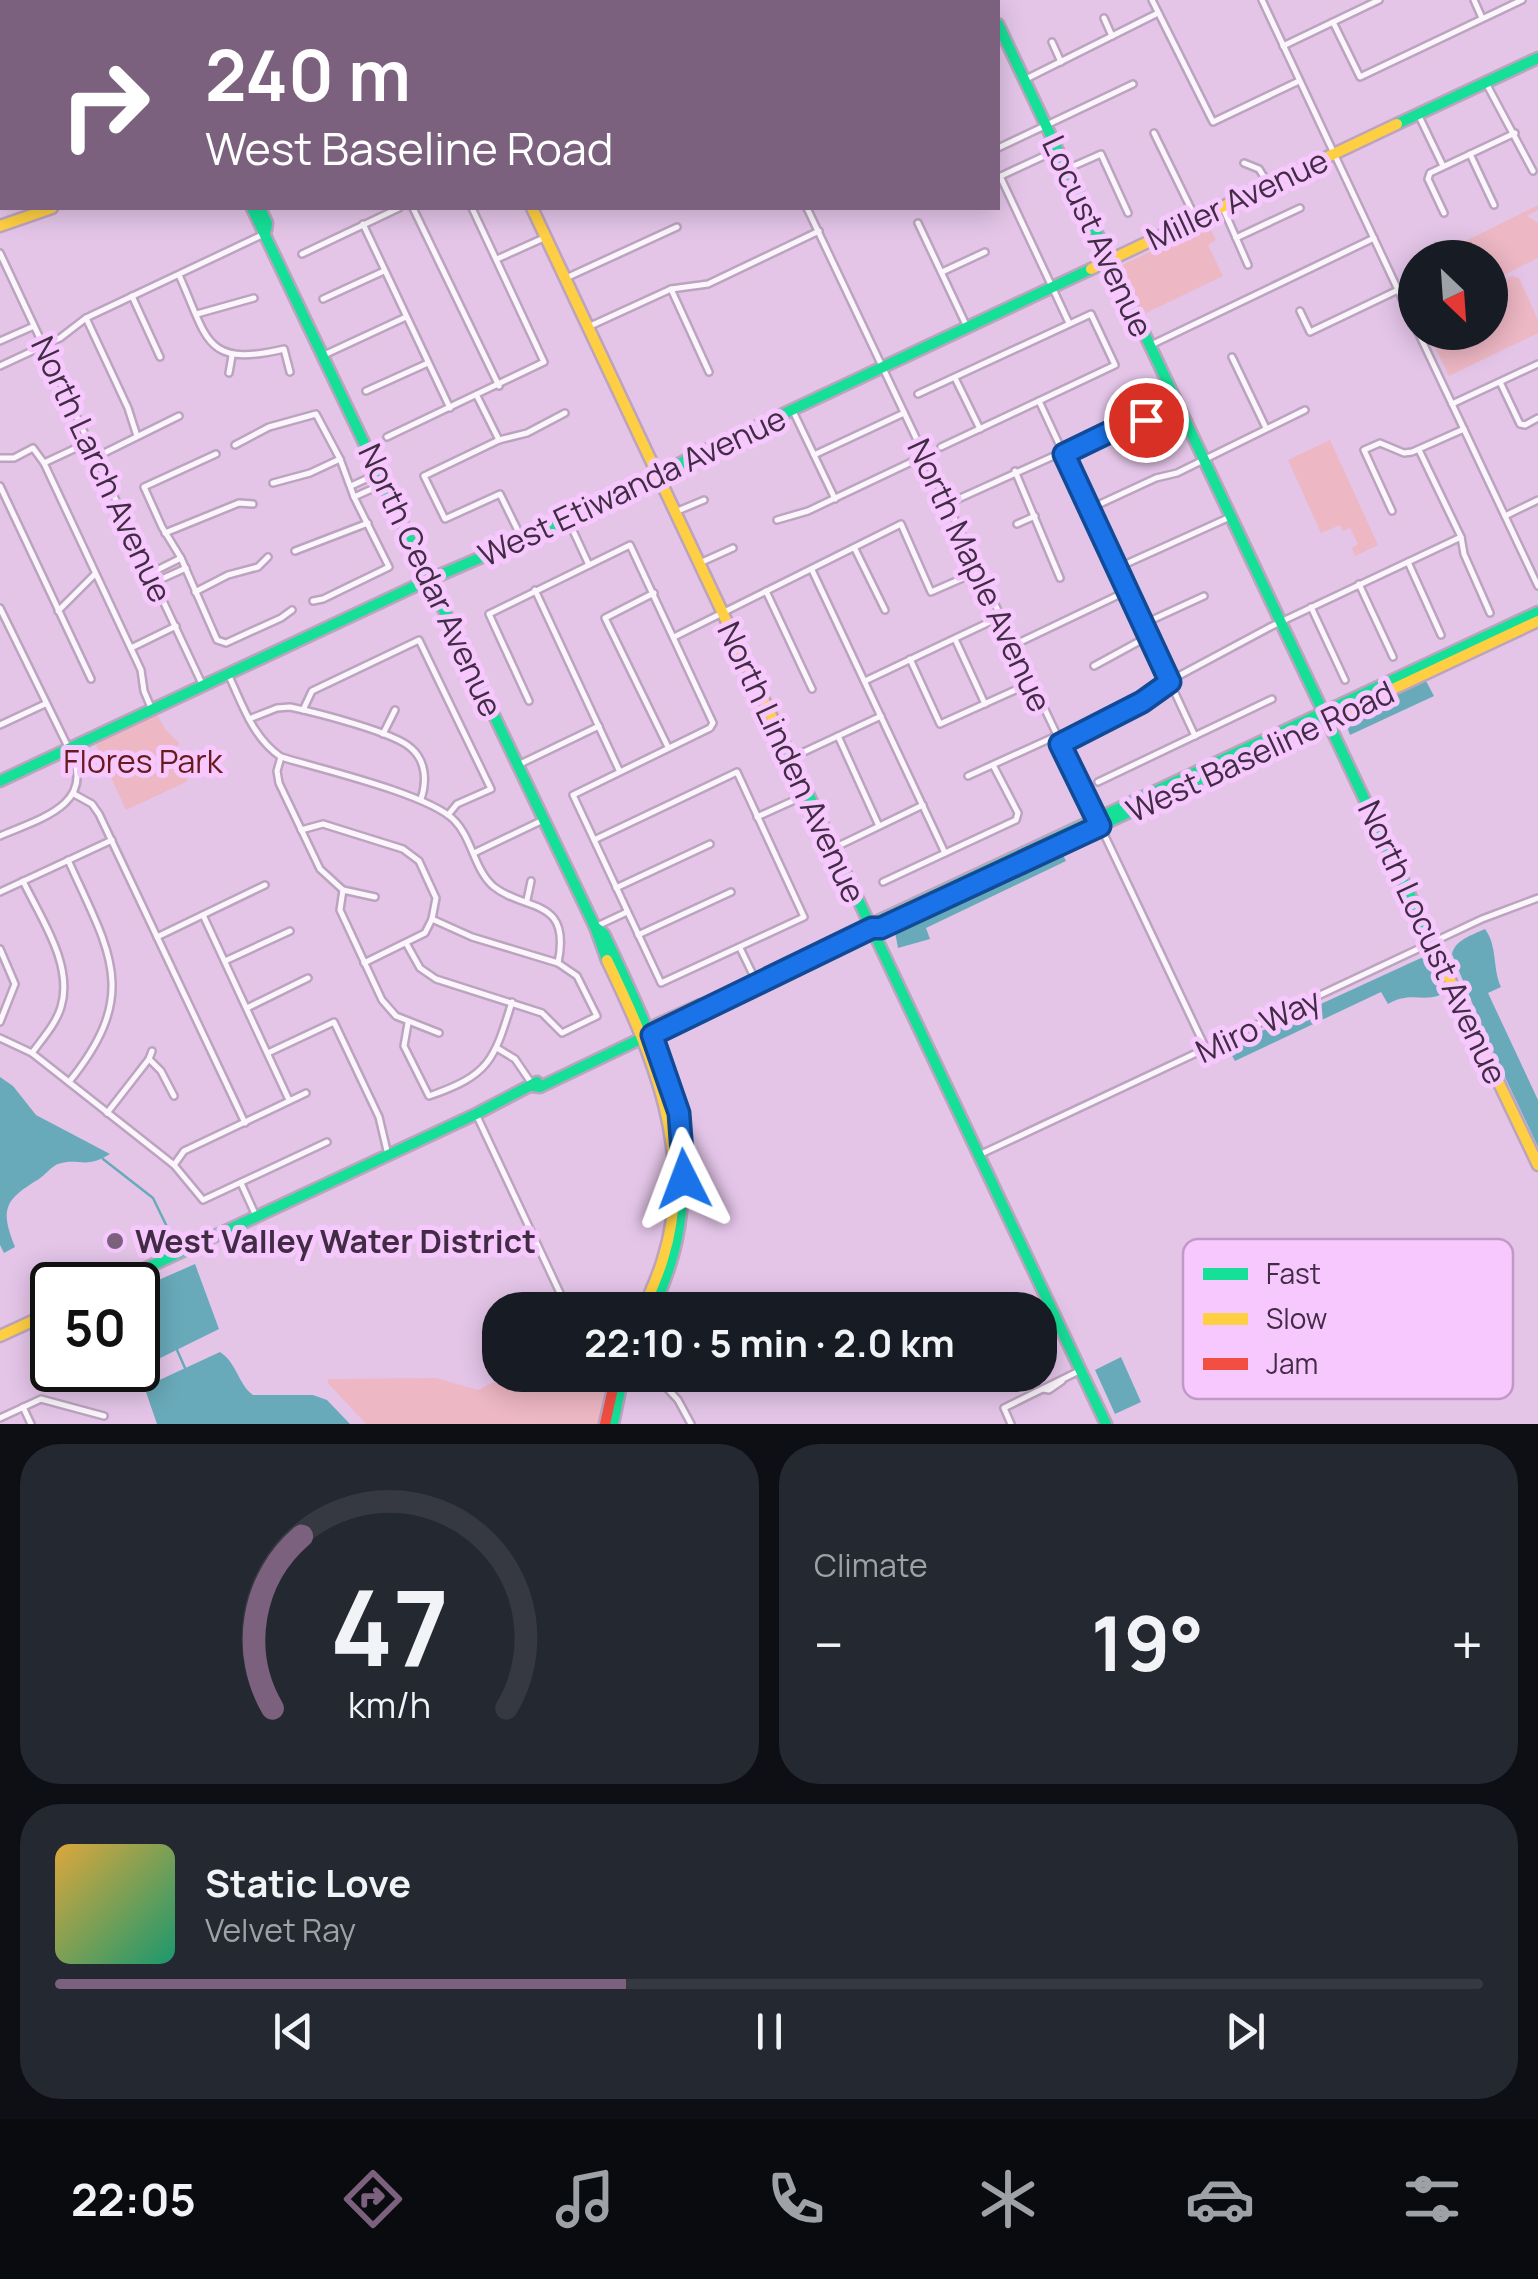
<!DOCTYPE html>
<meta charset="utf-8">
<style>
:root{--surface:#171b24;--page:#242831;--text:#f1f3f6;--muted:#9ea1a6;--line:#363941;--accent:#7b617e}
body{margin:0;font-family:Manrope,sans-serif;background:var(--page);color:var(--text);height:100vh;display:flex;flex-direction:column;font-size:38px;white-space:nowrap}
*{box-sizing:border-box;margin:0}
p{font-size:32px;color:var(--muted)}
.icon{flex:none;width:55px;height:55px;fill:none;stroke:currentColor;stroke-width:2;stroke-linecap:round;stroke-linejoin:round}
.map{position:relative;height:1424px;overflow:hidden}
.sheet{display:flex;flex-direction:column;gap:20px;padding:20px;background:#0d0f14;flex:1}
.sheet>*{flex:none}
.hud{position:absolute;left:0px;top:0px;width:1000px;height:210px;box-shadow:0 5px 25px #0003;background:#7b617e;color:#fff;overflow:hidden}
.needle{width:65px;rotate:155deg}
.tools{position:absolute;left:1398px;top:240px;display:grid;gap:20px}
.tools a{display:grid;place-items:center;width:110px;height:110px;border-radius:50%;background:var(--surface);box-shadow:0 5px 25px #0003;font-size:50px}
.speed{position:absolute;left:30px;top:1262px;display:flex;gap:20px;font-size:50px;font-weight:700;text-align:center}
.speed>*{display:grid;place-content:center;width:130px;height:130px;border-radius:50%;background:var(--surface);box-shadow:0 5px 25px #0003;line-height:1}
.speed .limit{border:5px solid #111;border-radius:15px;background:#fff;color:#111}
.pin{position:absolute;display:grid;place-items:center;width:85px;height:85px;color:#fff;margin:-42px;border:5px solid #fff;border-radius:50%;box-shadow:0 2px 10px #0007}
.me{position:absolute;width:110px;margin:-55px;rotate:357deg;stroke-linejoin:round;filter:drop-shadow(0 0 8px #0008)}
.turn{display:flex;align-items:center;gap:35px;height:210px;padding:0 40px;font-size:45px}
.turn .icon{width:130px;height:130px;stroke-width:2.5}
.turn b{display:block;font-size:70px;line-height:85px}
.big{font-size:75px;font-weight:700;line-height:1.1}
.sheet .widget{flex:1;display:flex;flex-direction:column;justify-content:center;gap:15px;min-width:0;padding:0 35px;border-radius:40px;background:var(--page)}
.sheet .dial{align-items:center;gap:0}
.dial svg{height:260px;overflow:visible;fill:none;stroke:var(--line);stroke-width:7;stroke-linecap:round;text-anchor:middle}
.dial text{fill:var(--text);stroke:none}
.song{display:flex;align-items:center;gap:30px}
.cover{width:120px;height:120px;border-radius:15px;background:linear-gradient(135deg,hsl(40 70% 55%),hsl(160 70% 35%))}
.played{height:10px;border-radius:5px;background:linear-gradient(90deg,var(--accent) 40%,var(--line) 40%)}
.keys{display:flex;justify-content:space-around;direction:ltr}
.heat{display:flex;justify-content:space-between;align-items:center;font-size:55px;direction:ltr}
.sheet .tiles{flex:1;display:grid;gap:20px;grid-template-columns:1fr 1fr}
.widget:last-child{grid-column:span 2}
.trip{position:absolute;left:482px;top:1292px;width:575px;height:100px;border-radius:40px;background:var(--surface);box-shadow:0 5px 25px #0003;font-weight:700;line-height:100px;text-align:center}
.menu{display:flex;height:160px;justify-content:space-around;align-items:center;background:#090b0e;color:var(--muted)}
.menu .icon{width:70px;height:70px}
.menu .selected{color:var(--accent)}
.menu b{font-size:45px;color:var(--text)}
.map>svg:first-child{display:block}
.green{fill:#edb7c4}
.water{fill:#69aaba}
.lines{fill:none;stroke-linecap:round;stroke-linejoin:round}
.stream{stroke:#69aaba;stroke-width:2.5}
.street-casing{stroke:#bca3bf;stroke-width:10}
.fast-casing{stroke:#bca3bf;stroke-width:15}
.slow-casing{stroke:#bca3bf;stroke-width:15}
.jam-casing{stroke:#bca3bf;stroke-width:15}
.street{stroke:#fbf6fc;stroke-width:5}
.fast{stroke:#16e098;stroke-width:10}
.slow{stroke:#ffcf43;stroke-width:10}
.jam{stroke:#f24e42;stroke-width:10}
.route-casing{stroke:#114b97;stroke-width:25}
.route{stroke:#1a73e8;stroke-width:18}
.poi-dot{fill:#7b617e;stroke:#f7c8fd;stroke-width:4}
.labels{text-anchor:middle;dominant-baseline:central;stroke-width:10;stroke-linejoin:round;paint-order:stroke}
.street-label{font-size:32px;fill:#422b45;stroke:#f7c8fd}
.park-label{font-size:32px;fill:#691a1d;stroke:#f7c8fd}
.poi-label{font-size:32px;font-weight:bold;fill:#422b45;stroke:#f7c8fd;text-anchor:start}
.key{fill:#f7c8fd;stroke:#c199c6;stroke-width:2.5}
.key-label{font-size:28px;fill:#422b45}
</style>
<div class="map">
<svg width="1538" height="1424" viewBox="0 0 1538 1424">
<rect width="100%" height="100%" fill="#e4c5e8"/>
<g class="green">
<polygon points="1538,205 1538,210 1527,216 1538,223 1538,258 1490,282 1490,258 1433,257"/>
<polygon points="1208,224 1216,240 1208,245 1223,276 1142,315 1122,269 1124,264"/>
<polygon points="1512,276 1519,278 1538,320 1538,333 1449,376 1428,333 1490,332 1490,287"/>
<polygon points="1330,440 1378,545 1355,556 1352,548 1358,544 1350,528 1343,531 1340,525 1321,533 1288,460"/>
<polygon points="157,714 165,729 179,743 177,747 189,774 186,782 126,810 95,743"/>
<polygon points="508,1375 607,1375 598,1424 366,1424 328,1383 328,1379 436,1378 478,1390"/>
</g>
<g class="water">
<polygon points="1426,681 1434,696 1350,735 1344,719"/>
<polygon points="1062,853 1066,861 926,928 930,939 898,948 895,932"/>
<path d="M1485,929c13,18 7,38 16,58l-13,6 50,107v47l-51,-108 -35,-85c3,-14 20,-19 33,-25z"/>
<path d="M1421,958l9,4 15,31c-23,11 -32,-3 -57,11l-7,-12 -146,69 -8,-14z"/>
<path d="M0,1077l13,9 23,29 74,39c-25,16 -31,3 -52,10 -6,2 -13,11 -19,15 -35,21 -39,30 -24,68l-11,6 -4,-8z"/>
<polygon points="195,1264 219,1329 138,1369 138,1289"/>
<path d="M220,1352c17,11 18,32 33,43h60l14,5 23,24h-193l-11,-32 7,-9z"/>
<polygon points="1121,1357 1141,1402 1115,1414 1095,1370"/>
</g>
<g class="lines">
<g class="stream">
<polyline points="595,0 596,2"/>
<polyline points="103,1159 153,1198 170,1233"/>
<polyline points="177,1350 185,1368"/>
</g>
<defs>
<g id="street">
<polyline points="5,0 6,2"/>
<polyline points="61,0 62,2"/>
<polyline points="710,0 711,2"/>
<polyline points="848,0 849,2"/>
<polyline points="917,0 918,2"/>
<polyline points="1152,0 1213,122 1299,81"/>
<polyline points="1262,0 1415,326"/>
<polyline points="1474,0 1482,18"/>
<polyline points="103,2 108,0"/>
<polyline points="786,2 791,0"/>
<polyline points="1104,18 1112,36"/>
<polyline points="1333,22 1360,77 1522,0"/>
<polyline points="1052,42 1061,62"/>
<polyline points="1283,46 1379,0"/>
<polyline points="1024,80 1158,13"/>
<polyline points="1486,83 1533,171"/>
<polyline points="0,99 2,92"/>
<polyline points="1418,114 1443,166"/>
<polyline points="1154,133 1196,219"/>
<polyline points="998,148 1133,84"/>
<polyline points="1470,154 1494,205"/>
<polyline points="1244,163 1259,169 1269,185"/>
<polyline points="1067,169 1101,154 1128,213"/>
<polyline points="1000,176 1069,323"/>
<polyline points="1001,176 1057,150"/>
<polyline points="413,208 499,386"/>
<polyline points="807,208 1206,1049"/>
<polyline points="1223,208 1248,265"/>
<polyline points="1444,213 1428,179 1430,173 1515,133"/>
<polyline points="918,223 967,327"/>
<polyline points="363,224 450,408"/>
<polyline points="1236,238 1300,208"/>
<polyline points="0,253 203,686"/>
<polyline points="302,254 399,208"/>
<polyline points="497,259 546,237"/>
<polyline points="942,272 985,252"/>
<path d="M179,275c29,64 25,93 105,74l6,23"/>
<polyline points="566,278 677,227"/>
<polyline points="671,289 709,372"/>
<polyline points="132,296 160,357"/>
<polyline points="323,299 384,271"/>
<polyline points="1300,311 1310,332 1398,290"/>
<polyline points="197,314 254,298"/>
<polyline points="86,318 128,408 137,436"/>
<polyline points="588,327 671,289 708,284 819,231"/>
<polyline points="1418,332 1538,586"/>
<polyline points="0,341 34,326"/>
<polyline points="1151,345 1374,238"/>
<polyline points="324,355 406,317"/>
<polyline points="1232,357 1266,428"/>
<polyline points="0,366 60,338 86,318 264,234"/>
<polyline points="229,373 232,356"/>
<polyline points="955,378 980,429"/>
<polyline points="1500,382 1520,424 1525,425 1538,418"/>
<polyline points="366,391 428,363"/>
<polyline points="918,394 1091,314 1115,365 941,447"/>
<polyline points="477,396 499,440"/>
<polyline points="1039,401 1195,736"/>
<polyline points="1452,404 1538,364"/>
<polyline points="793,411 835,499"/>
<polyline points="387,437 544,362 472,208"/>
<polyline points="235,445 269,427 316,414 340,459 354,497 389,567 323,599 313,601"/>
<polyline points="1419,450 1461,537 1464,554 1490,613"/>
<polyline points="216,454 144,487 162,527 181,558 217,640 226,643 281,618 292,610"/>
<polyline points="814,455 904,413"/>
<polyline points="96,457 179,416"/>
<polyline points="0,458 14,458 33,448 44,463 141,670 144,691 152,710"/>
<polyline points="44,463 89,442"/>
<polyline points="1015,471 1060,578"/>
<polyline points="273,483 310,473 340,459"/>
<polyline points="0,486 91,679"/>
<polyline points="351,486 377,474"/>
<polyline points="354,497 383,484"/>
<polyline points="947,504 1127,423 1150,419 1178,406"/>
<polyline points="1089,509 1156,478 1177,473 1305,410"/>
<polyline points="1392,511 1364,450 1380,443 1404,453 1412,452 1464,429"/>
<polyline points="675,512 704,500"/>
<polyline points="1505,516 1538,500"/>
<polyline points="777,520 808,511 924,456"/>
<polyline points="569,522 589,565"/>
<polyline points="1017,524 1035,516"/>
<polyline points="165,533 239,503 253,504"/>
<polyline points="523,541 500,494 445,519 424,476 499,440 527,433 565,413"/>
<polyline points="855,549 885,610"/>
<polyline points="295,551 368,523"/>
<polyline points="702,562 733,548"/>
<polyline points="1408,562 1441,635"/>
<polyline points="1117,568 1230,517"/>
<polyline points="812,570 945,853"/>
<polyline points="151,573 181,558"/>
<polyline points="155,582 186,568"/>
<polyline points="1359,584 1393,657"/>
<polyline points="535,590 619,770"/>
<polyline points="766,591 812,689"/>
<polyline points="195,592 228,575 258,567 268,557"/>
<polyline points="654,593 605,618 668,747"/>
<polyline points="1311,607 1345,680"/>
<path d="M0,608l72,147c23,51 -36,65 -72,81"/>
<polyline points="58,611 94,575"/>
<polyline points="1143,624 1204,596"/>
<polyline points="674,637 901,524 931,592 979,571"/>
<polyline points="955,639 985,704"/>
<polyline points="1014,645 1127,591"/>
<polyline points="131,648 176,626"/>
<polyline points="910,659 940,724 1031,683"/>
<polyline points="1094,666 1149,636"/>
<path d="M228,674c15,31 24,63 53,83l-4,14 2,12 41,86 23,21"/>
<polyline points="865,681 1000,617"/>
<path d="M529,701l-40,-87 141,-69 83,178 -3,5 -137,67c29,62 58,125 88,188l143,-66 -67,-145 -143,68"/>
<polyline points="303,710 312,691 419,640 491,789 457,804 448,815"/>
<path d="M249,719l28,-11 13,-1c24,5 104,25 121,41 15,13 16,33 10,51"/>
<polyline points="0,725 45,704"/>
<polyline points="383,734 395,710"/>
<polyline points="838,736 879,826"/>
<polyline points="1060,744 1142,702 1158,687 1272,626 1461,537"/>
<path d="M281,757c40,12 147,37 173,63 18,18 20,49 39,66 31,26 79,10 65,77"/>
<polyline points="793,757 881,716"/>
<polyline points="518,765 599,726"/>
<polyline points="968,776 1056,736"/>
<polyline points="1098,782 1272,699"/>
<polyline points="74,794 92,804 99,814 245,1123"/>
<polyline points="757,817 808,794"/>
<polyline points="301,830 323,824 403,849 419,861 436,898 432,919 425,933 364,963"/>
<polyline points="834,848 923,805"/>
<polyline points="474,853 543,820"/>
<path d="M68,860c42,93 73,133 1,222"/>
<path d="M23,881c17,36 51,84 38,126 -5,17 -19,32 -29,46"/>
<polyline points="883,882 1016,820 1018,813 993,765"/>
<polyline points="616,888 710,844"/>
<polyline points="0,892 112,840"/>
<polyline points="375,897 343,890 340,910 382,1000 396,1016 439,1033"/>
<polyline points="527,900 531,881"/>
<polyline points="203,915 289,1100"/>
<polyline points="595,927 627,912"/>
<polyline points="638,935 731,892"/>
<polyline points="157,937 265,885"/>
<polyline points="406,943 420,968 436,979 542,1013 562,1033 597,1016 577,976 558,963 472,937 432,919"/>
<polyline points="740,948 757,983"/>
<polyline points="0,949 15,984 0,1022"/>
<polyline points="225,961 290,931"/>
<polyline points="247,1008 308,978"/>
<path d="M408,1023l-4,23 25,50c61,-21 65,-36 83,-94"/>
<polyline points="0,1038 32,1053 174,1165 203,1200 327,1142"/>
<polyline points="497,1048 515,1059 532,1084"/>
<polyline points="268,1053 334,1022 379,1117 388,1155"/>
<polyline points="149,1059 161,1071 174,1096"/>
<polyline points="107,1113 149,1059 152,1051"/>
<polyline points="476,1114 568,1310"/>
<polyline points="979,1155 1482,919 1538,898"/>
<polyline points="174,1165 184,1151 306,1093"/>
<polyline points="241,1183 256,1216"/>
<polyline points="655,1375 678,1400 691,1424"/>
<polyline points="1043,1389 1049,1390 1062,1381"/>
<polyline points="23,1407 31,1424"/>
<polyline points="0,1418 41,1399 104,1416"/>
<polyline points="1011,1424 1004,1408 1079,1371"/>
</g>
<g id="fast">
<polyline points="158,0 159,2"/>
<polyline points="434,0 436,2"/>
<polyline points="986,0 988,2"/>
<polyline points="477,2 482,0"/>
<polyline points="998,24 1449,978"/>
<polyline points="1397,124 1538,58"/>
<polyline points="252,208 595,927 607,960"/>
<polyline points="260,208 267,223 266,230"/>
<polyline points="775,724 1106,1424"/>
<polyline points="0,781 426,581 596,508 694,456 1091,269"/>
<path d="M595,927l9,7c59,124 115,240 48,376"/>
<polyline points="872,928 876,922 1538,612"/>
<polyline points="656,1025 700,1005"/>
<polyline points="533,1086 540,1087 872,928 881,928 1333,717"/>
<polyline points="110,1285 476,1114 537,1082"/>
<polyline points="613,1424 623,1375"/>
</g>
<g id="slow">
<polyline points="532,208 775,724"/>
<polyline points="0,226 52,208"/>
<polyline points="1091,269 1397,124"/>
<polyline points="1333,717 1538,621"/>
<path d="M607,960c45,94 89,194 56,299 -5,17 -13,34 -20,51"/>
<polyline points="1449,978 1538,1165"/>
<polyline points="0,1336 52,1312"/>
</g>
<polyline id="jam" points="605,1424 616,1375"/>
</defs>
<use href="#street" class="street-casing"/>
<use href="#fast" class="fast-casing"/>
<use href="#slow" class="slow-casing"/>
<use href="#jam" class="jam-casing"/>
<use href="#street" class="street"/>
<use href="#fast" class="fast"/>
<use href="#slow" class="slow"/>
<use href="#jam" class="jam"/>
</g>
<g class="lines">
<defs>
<polyline id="route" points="684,1179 679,1113 652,1035 872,928 881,928 1100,826 1060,744 1142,702 1170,682 1064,454 1128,423 1146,420"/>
</defs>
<use href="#route" class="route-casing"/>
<use href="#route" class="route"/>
</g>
<circle class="poi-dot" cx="115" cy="1241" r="10"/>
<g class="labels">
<g class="street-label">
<text transform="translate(1237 199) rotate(-25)">Miller Avenue</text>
<text transform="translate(1098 236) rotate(65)">Locust Avenue</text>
<text transform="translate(102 469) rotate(65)">North Larch Avenue</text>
<text transform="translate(632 486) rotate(-25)">West Etiwanda Avenue</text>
<text transform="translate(980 575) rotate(65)">North Maple Avenue</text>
<text transform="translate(431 580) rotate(65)">North Cedar Avenue</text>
<text transform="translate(1260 751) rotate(-25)">West Baseline Road</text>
<text transform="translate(792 762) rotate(65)">North Linden Avenue</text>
<text transform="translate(1433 942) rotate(65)">North Locust Avenue</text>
<text transform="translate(1258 1025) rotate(-25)">Miro Way</text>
</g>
<g class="park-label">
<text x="143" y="761">Flores Park</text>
</g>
<g class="poi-label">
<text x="135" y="1241">West Valley Water District</text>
</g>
</g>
<rect x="1183" y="1239" width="330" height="160" rx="15" class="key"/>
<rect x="1203" y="1268" width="45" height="12" fill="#16e098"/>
<rect x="1203" y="1313" width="45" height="12" fill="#ffcf43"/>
<rect x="1203" y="1358" width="45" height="12" fill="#f24e42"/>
<g class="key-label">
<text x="1266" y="1284">Fast</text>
<text x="1266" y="1329">Slow</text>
<text x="1266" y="1374">Jam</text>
</g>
</svg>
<div class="tools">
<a><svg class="needle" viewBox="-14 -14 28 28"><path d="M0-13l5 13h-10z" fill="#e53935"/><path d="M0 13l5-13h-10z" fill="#9ea1a6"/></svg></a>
</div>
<div class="speed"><div class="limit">50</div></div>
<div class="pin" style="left:1146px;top:420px;background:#d93025"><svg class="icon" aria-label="arrive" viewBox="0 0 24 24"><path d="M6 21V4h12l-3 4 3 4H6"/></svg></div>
<svg class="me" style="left:684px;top:1179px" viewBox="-20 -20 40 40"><path d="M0-17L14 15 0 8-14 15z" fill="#1a73e8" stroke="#fff" stroke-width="4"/></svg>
<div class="trip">22:10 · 5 min · 2.0 km</div>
<div class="hud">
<div class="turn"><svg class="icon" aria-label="right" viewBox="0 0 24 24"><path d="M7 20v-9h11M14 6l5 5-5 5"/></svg><div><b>240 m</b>West Baseline Road</div></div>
</div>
</div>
<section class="sheet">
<div class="tiles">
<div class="widget dial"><svg viewBox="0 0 100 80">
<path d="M14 69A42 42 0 1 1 86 69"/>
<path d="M14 69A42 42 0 0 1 23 16" stroke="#7b617e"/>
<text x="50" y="56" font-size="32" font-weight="700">47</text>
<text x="50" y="72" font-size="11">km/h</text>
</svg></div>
<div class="widget"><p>Climate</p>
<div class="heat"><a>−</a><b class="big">19°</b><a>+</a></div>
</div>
<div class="widget">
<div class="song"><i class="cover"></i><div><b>Static Love</b><p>Velvet Ray</p></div></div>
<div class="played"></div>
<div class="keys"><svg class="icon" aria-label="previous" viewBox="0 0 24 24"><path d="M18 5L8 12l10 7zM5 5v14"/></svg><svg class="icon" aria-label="pause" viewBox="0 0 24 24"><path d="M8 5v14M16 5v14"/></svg><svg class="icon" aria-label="next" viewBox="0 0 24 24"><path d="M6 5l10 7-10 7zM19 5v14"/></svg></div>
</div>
</div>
</section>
<nav class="menu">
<b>22:05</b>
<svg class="icon selected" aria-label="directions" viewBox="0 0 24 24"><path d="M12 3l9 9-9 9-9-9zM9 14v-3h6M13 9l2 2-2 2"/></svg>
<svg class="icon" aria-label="music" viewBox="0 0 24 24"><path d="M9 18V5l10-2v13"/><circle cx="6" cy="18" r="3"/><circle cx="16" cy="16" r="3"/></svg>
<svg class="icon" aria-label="phone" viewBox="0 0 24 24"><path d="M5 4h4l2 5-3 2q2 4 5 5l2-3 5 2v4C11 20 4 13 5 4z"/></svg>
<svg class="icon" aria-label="climate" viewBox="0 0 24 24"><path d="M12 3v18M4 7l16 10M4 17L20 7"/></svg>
<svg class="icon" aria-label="car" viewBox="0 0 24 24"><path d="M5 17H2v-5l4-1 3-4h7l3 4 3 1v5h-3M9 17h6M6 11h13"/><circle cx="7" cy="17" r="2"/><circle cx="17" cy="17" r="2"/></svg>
<svg class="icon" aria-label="filters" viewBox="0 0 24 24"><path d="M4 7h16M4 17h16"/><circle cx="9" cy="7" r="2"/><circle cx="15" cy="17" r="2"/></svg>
</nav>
